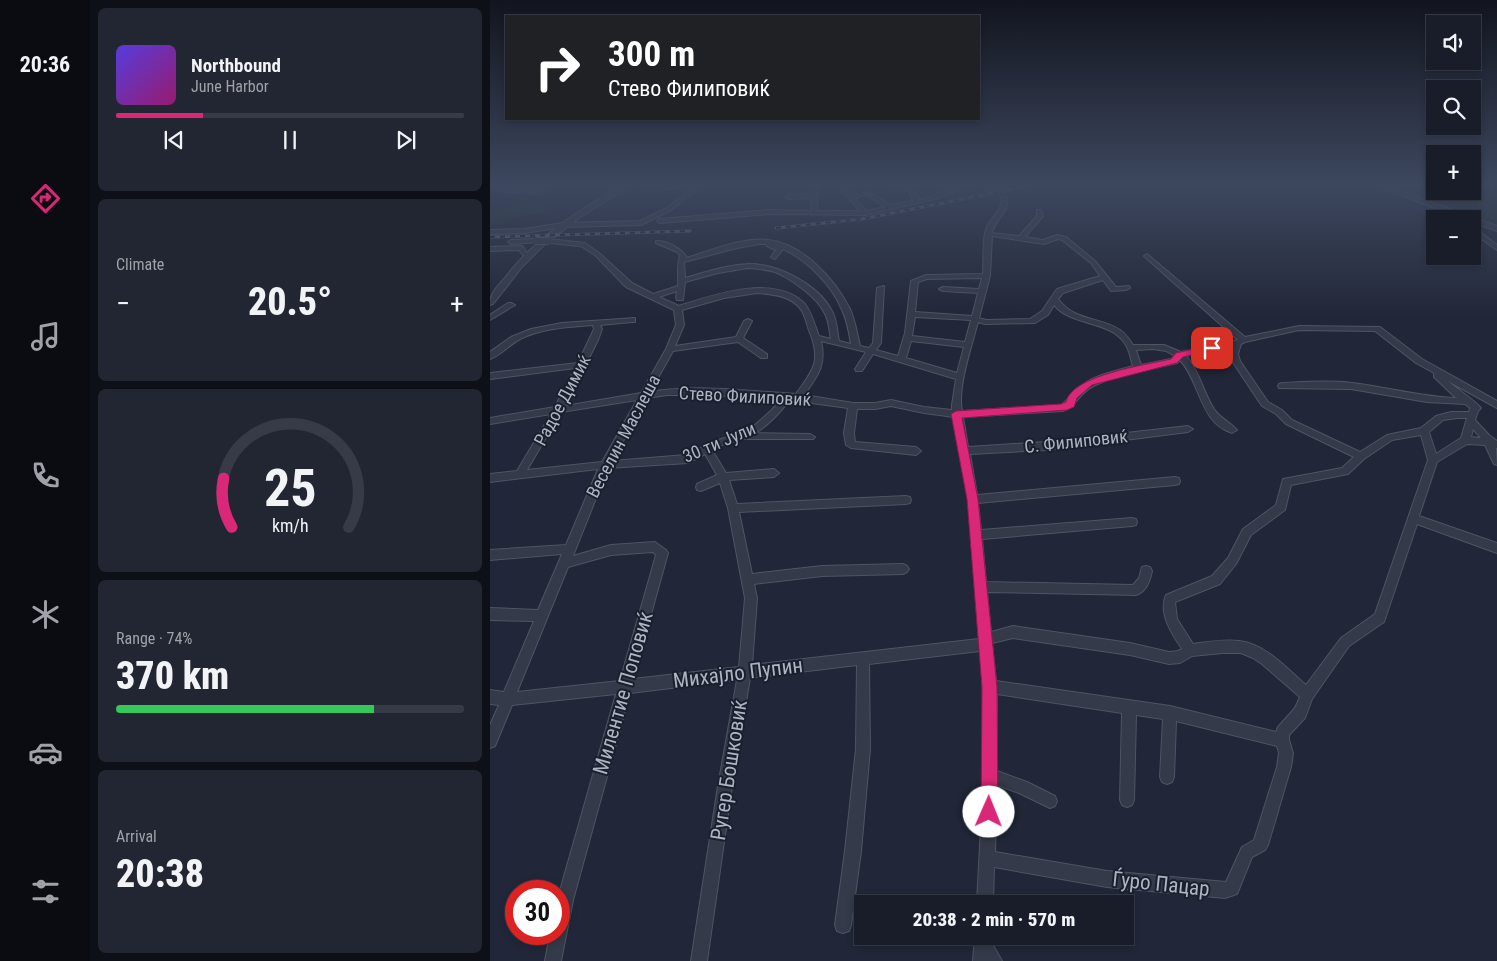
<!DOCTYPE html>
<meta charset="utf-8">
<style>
:root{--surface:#191d2a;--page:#222632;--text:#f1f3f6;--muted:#9fa2a8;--line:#373b47;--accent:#db2777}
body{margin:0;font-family:"Roboto Condensed",sans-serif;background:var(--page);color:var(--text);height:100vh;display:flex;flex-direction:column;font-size:19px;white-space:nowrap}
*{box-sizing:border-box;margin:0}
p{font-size:16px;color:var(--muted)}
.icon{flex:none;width:28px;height:28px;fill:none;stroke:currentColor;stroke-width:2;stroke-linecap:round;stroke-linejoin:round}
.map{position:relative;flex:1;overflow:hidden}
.drawer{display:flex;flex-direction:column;gap:8px;padding:8px;background:#0e1017;width:400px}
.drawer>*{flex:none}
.top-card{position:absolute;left:15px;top:15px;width:475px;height:105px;border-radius:0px;box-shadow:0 2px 8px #0003,0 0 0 1px var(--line);background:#202124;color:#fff;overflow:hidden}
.tools{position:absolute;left:936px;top:15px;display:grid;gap:10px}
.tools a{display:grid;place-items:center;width:55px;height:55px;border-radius:0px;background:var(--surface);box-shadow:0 2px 8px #0003,0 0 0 1px var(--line);font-size:25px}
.speed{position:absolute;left:15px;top:880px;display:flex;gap:10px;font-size:25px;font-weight:700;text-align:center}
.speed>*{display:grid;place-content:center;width:65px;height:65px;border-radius:50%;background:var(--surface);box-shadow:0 2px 8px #0003,0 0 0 1px var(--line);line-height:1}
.speed .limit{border:8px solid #d22;background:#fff;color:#111}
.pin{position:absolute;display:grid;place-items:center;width:42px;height:42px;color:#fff;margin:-21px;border-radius:10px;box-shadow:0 2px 8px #0006}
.me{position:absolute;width:55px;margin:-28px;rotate:1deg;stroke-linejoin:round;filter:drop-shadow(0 0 4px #0008)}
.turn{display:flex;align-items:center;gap:18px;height:105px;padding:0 20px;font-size:22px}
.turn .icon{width:65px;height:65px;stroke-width:2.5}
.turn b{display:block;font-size:35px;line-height:42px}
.big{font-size:38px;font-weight:800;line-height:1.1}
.drawer .card{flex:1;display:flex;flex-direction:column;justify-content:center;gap:8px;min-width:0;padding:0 18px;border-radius:8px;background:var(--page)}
.drawer .dial{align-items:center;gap:0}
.dial svg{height:130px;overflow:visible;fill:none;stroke:var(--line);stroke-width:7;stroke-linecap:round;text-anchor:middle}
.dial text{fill:var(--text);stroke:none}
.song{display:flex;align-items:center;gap:15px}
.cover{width:60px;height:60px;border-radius:8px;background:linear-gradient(135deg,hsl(250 70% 55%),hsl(320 70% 35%))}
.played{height:5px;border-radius:2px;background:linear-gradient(90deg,var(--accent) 25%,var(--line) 25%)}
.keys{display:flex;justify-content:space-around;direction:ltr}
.heat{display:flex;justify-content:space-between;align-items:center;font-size:28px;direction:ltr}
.charge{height:8px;border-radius:4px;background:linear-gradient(90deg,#34c759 74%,var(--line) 0)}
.trip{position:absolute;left:364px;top:895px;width:280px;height:50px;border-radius:0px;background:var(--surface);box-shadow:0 2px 8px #0003,0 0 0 1px var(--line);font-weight:800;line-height:50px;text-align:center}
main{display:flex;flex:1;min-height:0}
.dock{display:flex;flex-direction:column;width:90px;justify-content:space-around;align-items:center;background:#0a0c11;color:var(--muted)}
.dock .icon{width:35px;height:35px}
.dock .current{color:var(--accent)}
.dock b{font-size:22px;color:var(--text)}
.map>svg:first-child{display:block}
.green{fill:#233339}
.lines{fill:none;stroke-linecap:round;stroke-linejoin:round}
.river{fill:#35405f;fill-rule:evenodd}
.building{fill:#3d4558;stroke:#1c212f}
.minor-casing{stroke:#4f5463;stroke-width:2}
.tertiary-casing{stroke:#4f5463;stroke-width:2}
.minor{fill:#343a49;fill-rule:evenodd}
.tertiary{fill:#343a49;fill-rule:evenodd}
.rail-casing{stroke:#565d70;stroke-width:3}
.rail{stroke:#1a1f2d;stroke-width:2;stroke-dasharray:5;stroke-linecap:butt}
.minor-bridge-casing{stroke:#4f5463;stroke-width:8;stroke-linecap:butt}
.minor-bridge{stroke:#343a49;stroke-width:6}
.route{fill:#db2777;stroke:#8e194d}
.labels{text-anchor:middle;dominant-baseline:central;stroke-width:4;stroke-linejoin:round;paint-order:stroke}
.street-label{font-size:18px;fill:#afb4c5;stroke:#1a1f2d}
.near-street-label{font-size:21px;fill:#afb4c5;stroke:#1a1f2d}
</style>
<main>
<nav class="dock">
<b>20:36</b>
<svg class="icon current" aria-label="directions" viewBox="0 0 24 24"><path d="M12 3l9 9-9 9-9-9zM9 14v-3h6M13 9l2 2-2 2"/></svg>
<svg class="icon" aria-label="music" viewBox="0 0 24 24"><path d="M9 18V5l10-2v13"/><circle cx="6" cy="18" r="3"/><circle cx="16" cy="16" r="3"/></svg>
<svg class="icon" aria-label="phone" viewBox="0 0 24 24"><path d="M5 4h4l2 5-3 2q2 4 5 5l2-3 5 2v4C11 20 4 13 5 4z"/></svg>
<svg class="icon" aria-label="climate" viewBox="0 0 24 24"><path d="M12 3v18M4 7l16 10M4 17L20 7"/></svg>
<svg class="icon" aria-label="car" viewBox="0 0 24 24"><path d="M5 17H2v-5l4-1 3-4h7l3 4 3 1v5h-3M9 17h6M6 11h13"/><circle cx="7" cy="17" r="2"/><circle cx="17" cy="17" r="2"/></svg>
<svg class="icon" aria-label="filters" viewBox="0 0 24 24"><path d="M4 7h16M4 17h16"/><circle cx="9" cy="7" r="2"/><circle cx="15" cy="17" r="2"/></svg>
</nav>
<section class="drawer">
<div class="card">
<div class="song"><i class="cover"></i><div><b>Northbound</b><p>June Harbor</p></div></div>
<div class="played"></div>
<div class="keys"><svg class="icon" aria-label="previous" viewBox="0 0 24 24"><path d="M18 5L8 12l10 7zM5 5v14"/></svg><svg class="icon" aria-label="pause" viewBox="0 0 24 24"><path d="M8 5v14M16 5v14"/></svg><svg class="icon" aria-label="next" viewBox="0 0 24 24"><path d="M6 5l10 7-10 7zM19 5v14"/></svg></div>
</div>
<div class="card"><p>Climate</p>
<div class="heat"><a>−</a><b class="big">20.5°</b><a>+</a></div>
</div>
<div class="card dial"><svg viewBox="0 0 100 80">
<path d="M14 69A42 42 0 1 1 86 69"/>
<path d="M14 69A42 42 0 0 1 9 39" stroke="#db2777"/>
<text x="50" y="56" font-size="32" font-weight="700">25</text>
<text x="50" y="72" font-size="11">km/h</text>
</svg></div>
<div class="card"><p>Range · 74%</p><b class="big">370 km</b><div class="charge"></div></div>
<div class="card"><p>Arrival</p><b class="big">20:38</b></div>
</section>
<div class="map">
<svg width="1007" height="961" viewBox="0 0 1007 961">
<rect width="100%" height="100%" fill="#212738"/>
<g class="green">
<polygon points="890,184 945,184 945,191 982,191 983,184 1007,184 1007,228"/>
<polygon points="32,201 65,208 52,214 34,216 0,227 0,212"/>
</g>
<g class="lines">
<polygon class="river" points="227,184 275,184 271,187 231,187"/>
</g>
<polygon class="building" points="14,184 70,184 51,196 0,192"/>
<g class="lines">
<defs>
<g id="minor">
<polygon points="206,184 213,184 181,210 151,225 72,227 35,233 0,234 0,230 35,229 72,223 150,221 177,208 202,188 158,190 155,188 156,187"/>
<path d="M397,184c8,-1 18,3 26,5l6,11c16,-4 44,-18 58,-16l-41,15 -71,16 -96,-1 -109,9 -3,-2 3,-2 109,-9 42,1 1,-13 -24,1 -3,-2 3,-2 24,-1v-6l3,-2 3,2 -1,23h43l-20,-23 3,-2 9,9 17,-3 22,13 22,-4 -4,-10 -13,-2zM376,195l19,12 -19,4 -11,-13z"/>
<polygon points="507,184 514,184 499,192 494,191"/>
<path d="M514,195l3,2c3,15 -12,22 -15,36l27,3 18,-20v-6h4l2,6 -18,21 18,3 14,-5 9,2 29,24 21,26 13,-1 1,2 -4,2 -15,1 -8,-11 -40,13 -5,6c18,23 40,17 62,31 6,4 9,9 13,15h31l17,7 57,-12 -93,-83 -1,-1 3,-2 98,83 54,-11 81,1 42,32 75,42v7l-49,-27c11,10 24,17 33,27l-3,3 -3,9 14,15 8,6v7h-1l1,17 -3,-1 -9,-19 -18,-1 -30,18 -18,54 78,27v10l-80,-29 -33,98 -35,24 -37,53 -7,19 -16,17v5l4,13 -2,14 -23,78 -3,5 -13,7 -15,37 -12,4 -118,-11 -113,-20 -1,37h-16c4,-85 11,-169 3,-253l-111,13 1,85 -9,102 -10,74 -2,6 -6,2 -6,-2 -2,-6 10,-74 11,-102 1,-84 -107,13 -18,108 -25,175h-16l27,-175 19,-106 -107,13 -57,207 -12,61h-16l5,-27h9v-40l57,-200 -104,11 -17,41 -5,2v-23l9,-20 -9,-1v-14l14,2 30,-71 -44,-1v-12l48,2 24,-56 -72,6v-10l76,-5 32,-76 -108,13v-8l27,-3 34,-57 -61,10v-6l65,-11 20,-39 -85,11v-6l88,-10 16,-34 -1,-4c-25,2 -51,3 -73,14 -11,6 -19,16 -30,20v-7l21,-15 20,-8 31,-6 73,-5v4h-3l-32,3 2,4 -4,11 -33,66 76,-13 25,-44 10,-24 -2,-15 -48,-23 -31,-32 -14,-9 -32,-3 -3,-2 3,-2 36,4 14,10 33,30 21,11 25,-8c1,-11 -2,-19 2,-30l-3,-4 -21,-9v-2c10,-1 24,7 30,15v2c25,-7 55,-21 82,-18 34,3 67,39 82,69 5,11 7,24 10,37l9,2 4,-5 4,-55 7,-2 -3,57 -5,7 22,6 7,-23 6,-52 15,-6 57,-1c1,-14 -1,-32 3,-45 4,-12 18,-18 15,-32zM502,236l52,8 14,-5 4,1 29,23 9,13 -43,13 -15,22 -12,8 -44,1 -7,-2 11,-42zM269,244h7l1,2 9,4 -5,7 3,2 2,-1 7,-9c24,11 49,36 59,61 5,10 7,22 9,34l-12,-3c-2,-10 -2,-21 -7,-30 -14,-27 -54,-47 -83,-47 -22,1 -43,8 -64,14l-1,-16 53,-14zM258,268c9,1 18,1 27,4 15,6 42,25 49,40 5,8 5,18 7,27l-12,-3c-4,-10 -7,-23 -14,-32 -30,-31 -92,-9 -126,2l-20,-9 18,-6 -1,7 1,2h6l2,-18 33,-9zM492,278l-3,11 -36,-2 -4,2 4,2 35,2 -6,23 -57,-4 3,-30 9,-3zM267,293c15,1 36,3 45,18 4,7 5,15 8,22 4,10 7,21 4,31 -3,11 -12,21 -18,30 -48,-3 -98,-10 -146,-2l23,-41 65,-9 23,16h6v-4l-24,-16 9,-17 -4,-2 -4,2 -8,16 -61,9 9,-21 -2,-15 42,-12zM564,305c19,23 59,14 73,42 3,6 4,13 6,19 -17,5 -38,9 -52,20 -8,5 -12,14 -20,19l-99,6c-5,-23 10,-66 16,-89l7,2 50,-1 13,-8zM425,317l56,3 -6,22 -53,-6zM809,330l76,1 41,32 18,10v4l22,21c-35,-1 -69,-11 -104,-15 -23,-3 -47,-1 -70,0l-3,1 -1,2 1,2 72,1 76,13 38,2 5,4 -1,4h-18l-15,4 -15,12 -34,7 -27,17 -68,-32 -10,-10 -14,-8 -28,-41 -2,-7 3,-10 4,-2zM331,341l45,11 -11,17 1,2h6l11,-17 83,25 -4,26v5l-28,-3 -33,-7 -16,3h-22l-49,-8c13,-18 23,-30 17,-54zM421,341l53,6 -7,26 -51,-15zM742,347l-2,7 2,7 30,45 14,8 10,10 68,33 -12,11 -59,11 -7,26 -33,24 -15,29 -16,18 -46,19c-8,18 6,39 16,54l-4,2 -9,1 -39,-9 -117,-17 -22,6 -4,-40 149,3c10,-3 14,-14 16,-24l-2,-4 -4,-1 -4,1 -3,11 -6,7 -147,-3 -4,-43 150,-13 4,-1 1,-3 -1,-3 -4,-1 -151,12 -3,-27 197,-18 4,-1 1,-3 -1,-3 -4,-1 -198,18 -7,-41 76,-4 142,-18 5,-3 -5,-3 -142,16 -78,5 -5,-30 100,-6c13,-4 16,-18 29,-24 27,-15 56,-17 85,-24l3,-3c21,23 19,62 52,73l5,-3c-7,-8 -17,-12 -23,-21 -11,-17 -14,-37 -28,-53zM663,349l13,2 9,5 -4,3 -30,6 -5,-15zM177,395h44l70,4 -9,11 -17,15 -17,9 -23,7 -29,14 -74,6 35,-63zM147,400l-35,62 -75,8 34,-58zM300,400l58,8 -4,25 2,12 5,3 65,7 5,-4 -5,-4 -61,-5 -1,-9 3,-24h18l16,-3 33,7 30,4 14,82 11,140 -227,26 5,-67 -3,-14 68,-8 81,-2 4,-2 2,-3 -2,-3 -4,-2 -81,2 -70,8 -13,-62 167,-8 4,-1 1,-3 -1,-3 -4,-1 -169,8 -8,-24 45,-3 5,-4 -5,-4 -48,4 -14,-23 9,-5 21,-6h71l2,-2 -5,-3 -55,-1c14,-8 25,-21 35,-33zM967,418h10l-6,20 -25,16 -7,-22 14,-12zM983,429l7,8v1l-9,-1zM931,435l7,25 -53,154 -34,24 -35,47c-19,-16 -40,-41 -67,-44 -15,-2 -31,1 -46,3l-16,-25 -2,-17 45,-18 16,-20 15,-29 34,-25 6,-25 57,-11 16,-15 28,-19zM215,454l12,21 -20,9 -1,3 1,3 4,1 19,-8 8,25 17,90 -6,69 -106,12 35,-126 -2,-3 -11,-8 -44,3 -38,11 35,-88 80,-5zM163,552l3,3 -36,126 -103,11 51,-125 43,-12zM523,638l117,17 39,9 11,-1 12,-7 30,-3h19l12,5 9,6 38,33 -5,11 -17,19 -2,5 -106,-26 -174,-25 -4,-38zM507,694l125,19 -2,87 2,5 5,2 5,-2 2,-5 2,-85 27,4 -3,58 2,5 5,2 5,-2 2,-5 2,-56 101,25 2,7 -2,14 -23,73 -12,7 -16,35 -119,-11 -112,-19 2,-67 22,8 31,15 5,-2 2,-5 -2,-5 -28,-14 -30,-11z"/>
<polygon points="982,226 1007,245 1007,250 982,232"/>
<polygon points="46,239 48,240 48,242 21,244 18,242 21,240"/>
<polygon points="31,246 33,247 37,253 41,254 41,256 33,255 29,250 0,251 0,247"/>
<polygon points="18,303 21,303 25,305 0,320 0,315"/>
<polygon points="485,936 501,936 501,942 512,961 483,961"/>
</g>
<g id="tertiary">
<path d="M134,184h8l-53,34 -35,27 -22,22 -29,37 -3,1c0,-12 7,-18 14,-26 32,-42 75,-69 120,-95z"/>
<polygon points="882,184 891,184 1007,226 1007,231 982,222 982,219 973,219"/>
</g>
</defs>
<use href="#minor" class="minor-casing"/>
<use href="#tertiary" class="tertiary-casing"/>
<use href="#minor" class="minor"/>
<use href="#tertiary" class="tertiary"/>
<defs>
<g id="rail">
<polyline points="286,228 372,219 549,184"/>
<polyline points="0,237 200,231"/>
</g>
</defs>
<use href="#rail" class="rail-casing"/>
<use href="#rail" class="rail"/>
<defs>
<polyline id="minor-bridge" points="46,241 59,241"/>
</defs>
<use href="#minor-bridge" class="minor-bridge-casing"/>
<use href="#minor-bridge" class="minor-bridge"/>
</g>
<linearGradient id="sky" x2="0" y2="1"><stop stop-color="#12151f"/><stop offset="0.58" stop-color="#3d475e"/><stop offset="1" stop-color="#3d475e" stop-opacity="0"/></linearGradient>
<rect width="1007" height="318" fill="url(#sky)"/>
<path class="route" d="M722,345l4,3 -1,2 -32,7 -6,6 -85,22 -15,13 -3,9 -7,3 -105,8 16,81 19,188 1,125 -3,6 -6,3 -6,-3 -2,-6 1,-125 -15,-188 -16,-85 5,-3 105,-7 5,-2c6,-27 79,-37 105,-43l5,-6z"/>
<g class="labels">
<g class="street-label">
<text transform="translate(255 396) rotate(3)">Стево Филиповиќ</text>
<text transform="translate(72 400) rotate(-62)">Радое Димиќ</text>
<text transform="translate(133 436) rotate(-62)">Веселин Маслеша</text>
<text transform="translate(586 441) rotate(-6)">С. Филиповиќ</text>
<text transform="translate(229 442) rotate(-23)">30 ти Јули</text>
</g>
<g class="near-street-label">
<text transform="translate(248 673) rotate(-7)">Михајло Пупин</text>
<text transform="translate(133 693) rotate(-74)">Милентие Поповиќ</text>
<text transform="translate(239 770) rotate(-81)">Ругер Бошковиќ</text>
<text transform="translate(671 884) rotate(6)">Ѓуро Пацар</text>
</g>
</g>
</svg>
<div class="tools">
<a><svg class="icon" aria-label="sound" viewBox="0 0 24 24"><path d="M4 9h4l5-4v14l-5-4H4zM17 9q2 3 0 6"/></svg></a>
<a><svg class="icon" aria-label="search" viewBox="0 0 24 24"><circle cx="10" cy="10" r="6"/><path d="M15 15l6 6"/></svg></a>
<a>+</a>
<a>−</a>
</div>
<div class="speed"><div class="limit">30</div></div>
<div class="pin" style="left:722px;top:348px;background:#d93025"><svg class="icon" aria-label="arrive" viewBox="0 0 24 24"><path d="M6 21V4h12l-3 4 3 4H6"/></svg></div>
<svg class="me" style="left:499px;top:812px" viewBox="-20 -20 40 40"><circle r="19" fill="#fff"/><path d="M0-13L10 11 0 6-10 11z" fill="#db2777"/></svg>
<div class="trip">20:38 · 2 min · 570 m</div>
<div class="top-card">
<div class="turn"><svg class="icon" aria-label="right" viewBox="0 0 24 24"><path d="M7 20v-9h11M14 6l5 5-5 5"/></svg><div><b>300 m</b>Стево Филиповиќ</div></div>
</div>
</div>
</main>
